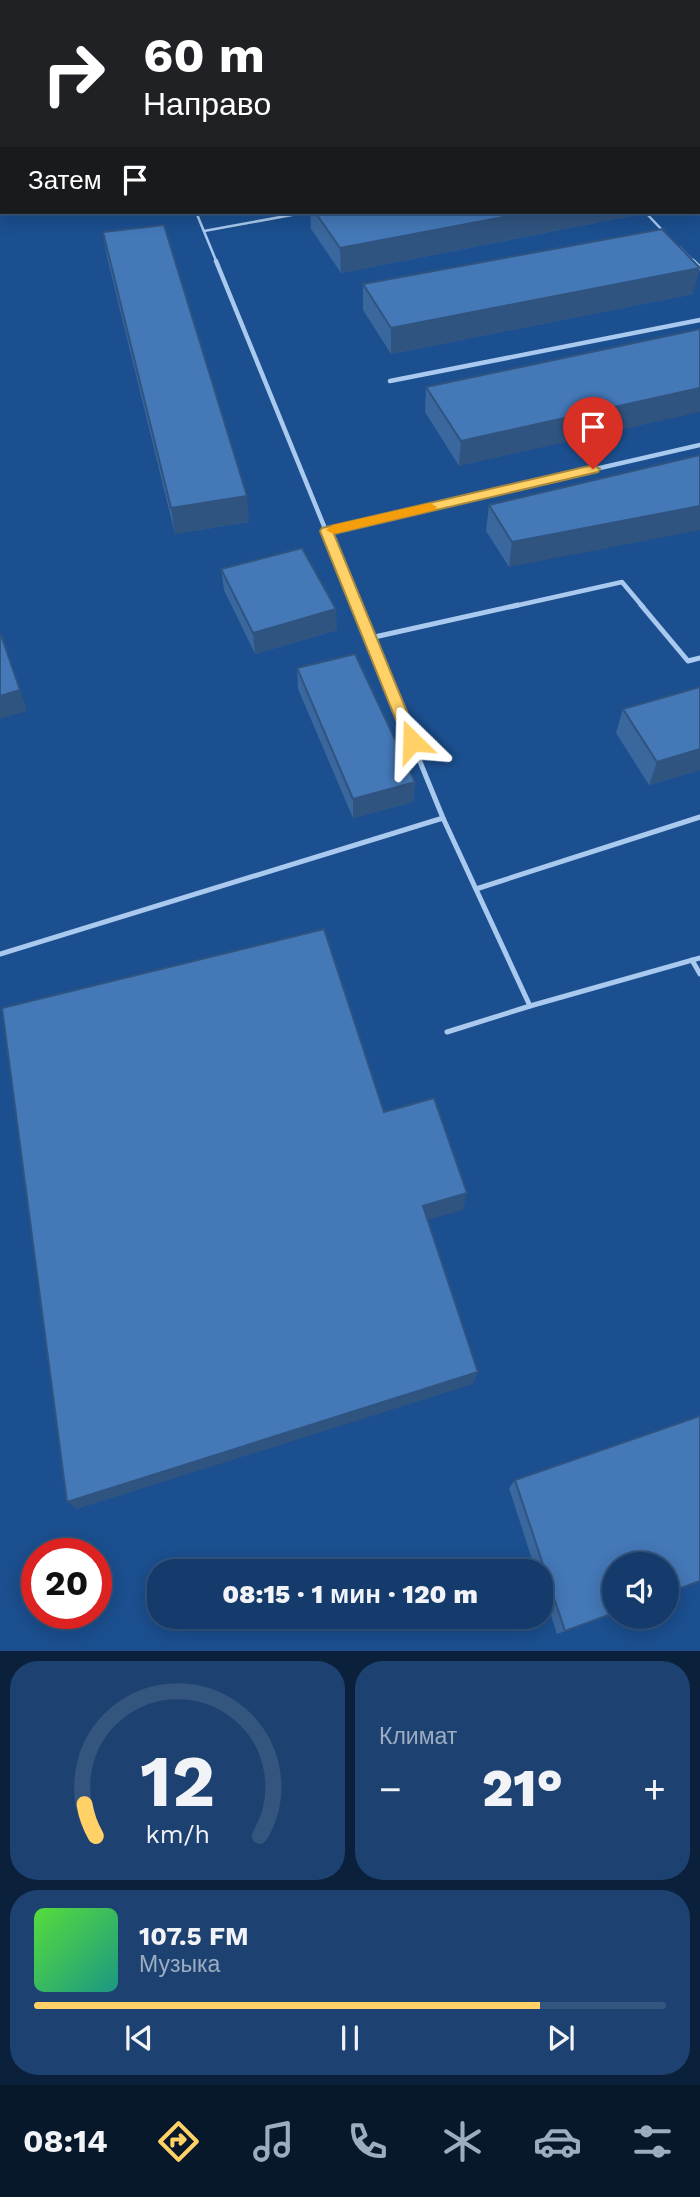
<!DOCTYPE html>
<html lang="ru">
<meta charset="utf-8">
<style>
:root{--surface:#143b6b;--page:#1d4271;--text:#f1f3f6;--muted:#9dadc1;--line:#33557e;--accent:#ffd166}
body{margin:0;font-family:"Work Sans",sans-serif;background:var(--page);color:var(--text);height:100vh;display:flex;flex-direction:column;font-size:26px;white-space:nowrap}
*{box-sizing:border-box;margin:0}
p{font-size:23px;color:var(--muted)}
.icon{flex:none;width:38px;height:38px;fill:none;stroke:currentColor;stroke-width:2;stroke-linecap:round;stroke-linejoin:round}
.map{position:relative;height:1651px;overflow:hidden}
.details{display:flex;flex-direction:column;gap:10px;padding:10px;background:#0b203b;flex:1}
.details>*{flex:none}
.guide{position:absolute;left:0px;top:0px;width:700px;height:214px;box-shadow:0 4px 18px #0003,0 0 0 2px var(--line);background:#202124;color:#fff;overflow:hidden}
.tools{position:absolute;left:602px;top:1552px;display:grid;gap:14px}
.tools a{display:grid;place-items:center;width:77px;height:77px;border-radius:50%;background:var(--surface);box-shadow:0 4px 18px #0003,0 0 0 2px var(--line);font-size:35px}
.speed{position:absolute;left:21px;top:1538px;display:flex;gap:14px;font-size:35px;font-weight:700;text-align:center}
.speed>*{display:grid;place-content:center;width:91px;height:91px;border-radius:50%;background:var(--surface);box-shadow:0 4px 18px #0003,0 0 0 2px var(--line);line-height:1}
.speed .limit{border:10px solid #d22;background:#fff;color:#111}
.pin{position:absolute;display:grid;place-items:center;width:60px;height:60px;color:#fff;margin:-72px -30px;border-radius:50% 50% 50% 0;rotate:-45deg;box-shadow:0 0 7px #0007}
.pin .icon{rotate:45deg}
.me{position:absolute;width:77px;margin:-38px;rotate:338deg;stroke-linejoin:round;filter:drop-shadow(0 0 5px #0008)}
.turn{display:flex;align-items:center;gap:24px;height:147px;padding:0 28px;font-size:32px}
.turn .icon{width:91px;height:91px;stroke-width:2.5}
.turn b{display:block;font-size:49px;line-height:60px}
.then{display:flex;align-items:center;height:66px;padding:0 28px;background:#0003;gap:14px;font-size:26px}
.big{font-size:52px;font-weight:800;line-height:1.1}
.details .card{flex:1;display:flex;flex-direction:column;justify-content:center;gap:10px;min-width:0;padding:0 24px;border-radius:28px;background:var(--page)}
.details .dial{align-items:center;gap:0}
.dial svg{height:182px;overflow:visible;fill:none;stroke:var(--line);stroke-width:7;stroke-linecap:round;text-anchor:middle}
.dial text{fill:var(--text);stroke:none}
.song{display:flex;align-items:center;gap:21px}
.cover{width:84px;height:84px;border-radius:10px;background:linear-gradient(135deg,hsl(110 70% 55%),hsl(170 70% 35%))}
.played{height:7px;border-radius:4px;background:linear-gradient(90deg,var(--accent) 80%,var(--line) 80%)}
.keys{display:flex;justify-content:space-around;direction:ltr}
.heat{display:flex;justify-content:space-between;align-items:center;font-size:38px;direction:ltr}
.details .tiles{flex:1;display:grid;gap:10px;grid-template-columns:1fr 1fr}
.card:last-child{grid-column:span 2}
.trip{position:absolute;left:147px;top:1559px;width:406px;height:70px;border-radius:28px;background:var(--surface);box-shadow:0 4px 18px #0003,0 0 0 2px var(--line);font-weight:800;line-height:70px;text-align:center}
.tabs{display:flex;height:112px;justify-content:space-around;align-items:center;background:#08182b;color:var(--muted)}
.tabs .icon{width:49px;height:49px}
.tabs .selected{color:var(--accent)}
.tabs b{font-size:32px;color:var(--text)}
.map>svg:first-child{display:block}
.lines{fill:none;stroke-linecap:round;stroke-linejoin:round}
.service-far2{stroke:#a9c9ee;stroke-width:2.5}
.service-far1{stroke:#a9c9ee;stroke-width:4.5}
.service{stroke:#a9c9ee;stroke-width:5}
.wall{fill:#3a679d}
.shaded-wall{fill:#305480}
.building{fill:#4478b7;stroke:#305480;stroke-width:2}
.route{fill:#ffd166;stroke:#a68842;stroke-width:2}
.slow{fill:#f59e0b}
</style>
<div class="map">
<svg width="700" height="1651" viewBox="0 0 700 1651">
<rect width="100%" height="100%" fill="#1b4f8f"/>
<g class="lines">
<g class="service-far2">
<polyline points="16,2 25,0"/>
<polyline points="170,2 180,0"/>
<polyline points="321,2 331,0"/>
<polyline points="476,2 485,0"/>
<polyline points="0,27 2,29"/>
<polyline points="196,212 217,263"/>
<polyline points="645,212 664,232"/>
<polyline points="204,231 308,212"/>
<polyline points="679,247 695,263"/>
</g>
<g class="service-far1">
<polyline points="216,261 357,607"/>
<polyline points="693,261 700,268"/>
<polyline points="390,381 700,320"/>
<polyline points="326,531 700,445"/>
<polyline points="510,607 622,582 643,607"/>
</g>
<g class="service">
<polyline points="641,605 688,661 700,658"/>
<polyline points="370,638 518,605"/>
<polyline points="443,818 530,1006 447,1032"/>
<polyline points="476,889 700,817"/>
<polyline points="0,954 443,818 356,605"/>
<polyline points="692,960 700,974"/>
<polyline points="530,1006 700,958"/>
</g>
</g>
<g class="wall">
<polygon points="698,107 700,107 700,164 698,163"/>
<polygon points="310,212 633,212 632,216 341,273 311,229"/>
<polygon points="103,232 249,522 175,534 107,257"/>
<polygon points="363,284 693,294 391,354 363,310"/>
<polygon points="700,329 459,466 425,412 426,387"/>
<polygon points="700,455 509,567 486,531 489,505"/>
<polygon points="221,569 337,630 255,654 224,590"/>
<polygon points="297,668 415,782 413,802 353,818 298,689"/>
<polygon points="700,687 700,770 649,785 616,733 623,709"/>
<polygon points="515,1480 614,1613 557,1634 541,1585 541,1572 536,1572 509,1488"/>
</g>
<g class="shaded-wall">
<polygon points="700,69 700,92 698,93 698,70"/>
<polygon points="530,212 633,212 632,216 341,273 340,248"/>
<polygon points="700,268 693,294 391,354 391,328"/>
<polygon points="700,388 700,412 459,466 461,441"/>
<polygon points="247,496 249,522 175,534 171,508"/>
<polygon points="700,506 700,530 509,567 512,542"/>
<polygon points="336,609 337,630 255,654 253,633"/>
<polygon points="20,690 27,711 0,719 0,696"/>
<polygon points="700,749 700,770 649,785 657,762"/>
<polygon points="415,782 413,802 353,818 353,799"/>
<polygon points="467,1193 463,1210 420,1222 423,1206"/>
<polygon points="478,1372 473,1384 77,1509 67,1502"/>
</g>
<g class="building">
<polygon points="698,52 700,54 700,69 698,70"/>
<polygon points="698,107 700,107 700,135 698,133"/>
<polygon points="315,212 530,212 340,248"/>
<polygon points="164,225 247,496 171,508 103,232"/>
<polygon points="662,229 700,268 391,328 363,284"/>
<polygon points="700,329 700,388 461,441 426,387"/>
<polygon points="700,455 700,506 512,542 489,505"/>
<polygon points="302,548 336,609 253,633 221,569"/>
<polygon points="1,635 20,690 0,696 0,636"/>
<polygon points="355,654 415,782 353,799 297,668"/>
<polygon points="700,687 700,749 657,762 623,709"/>
<polygon points="324,929 384,1112 434,1098 467,1193 423,1206 478,1372 67,1502 2,1008"/>
<polygon points="700,1416 700,1581 667,1593 667,1564 614,1564 614,1613 565,1631 515,1480"/>
</g>
<polygon class="route" points="593,465 600,469 598,472 334,534 419,741 417,745 406,745 320,531 322,528"/>
<polygon class="slow" points="430,503 437,507 435,510 333,534 326,530 333,525"/>
</svg>
<div class="tools">
<a><svg class="icon" aria-label="sound" viewBox="0 0 24 24"><path d="M4 9h4l5-4v14l-5-4H4zM17 9q2 3 0 6"/></svg></a>
</div>
<div class="speed"><div class="limit">20</div></div>
<div class="pin" style="left:593px;top:469px;background:#d93025"><svg class="icon" aria-label="arrive" viewBox="0 0 24 24"><path d="M6 21V4h12l-3 4 3 4H6"/></svg></div>
<svg class="me" style="left:412px;top:741px" viewBox="-20 -20 40 40"><path d="M0-17L14 15 0 8-14 15z" fill="#ffd166" stroke="#fff" stroke-width="4"/></svg>
<div class="trip">08:15 · 1 мин · 120 m</div>
<div class="guide">
<div class="turn"><svg class="icon" aria-label="right" viewBox="0 0 24 24"><path d="M7 20v-9h11M14 6l5 5-5 5"/></svg><div><b>60 m</b>Направо</div></div>
<div class="then">Затем<svg class="icon" aria-label="arrive" viewBox="0 0 24 24"><path d="M6 21V4h12l-3 4 3 4H6"/></svg></div>
</div>
</div>
<section class="details">
<div class="tiles">
<div class="card dial"><svg viewBox="0 0 100 80">
<path d="M14 69A42 42 0 1 1 86 69"/>
<path d="M14 69A42 42 0 0 1 9 55" stroke="#ffd166"/>
<text x="50" y="56" font-size="32" font-weight="700">12</text>
<text x="50" y="72" font-size="11">km/h</text>
</svg></div>
<div class="card"><p>Климат</p>
<div class="heat"><a>−</a><b class="big">21°</b><a>+</a></div>
</div>
<div class="card">
<div class="song"><i class="cover"></i><div><b>107.5 FM</b><p>Музыка</p></div></div>
<div class="played"></div>
<div class="keys"><svg class="icon" aria-label="previous" viewBox="0 0 24 24"><path d="M18 5L8 12l10 7zM5 5v14"/></svg><svg class="icon" aria-label="pause" viewBox="0 0 24 24"><path d="M8 5v14M16 5v14"/></svg><svg class="icon" aria-label="next" viewBox="0 0 24 24"><path d="M6 5l10 7-10 7zM19 5v14"/></svg></div>
</div>
</div>
</section>
<nav class="tabs">
<b>08:14</b>
<svg class="icon selected" aria-label="directions" viewBox="0 0 24 24"><path d="M12 3l9 9-9 9-9-9zM9 14v-3h6M13 9l2 2-2 2"/></svg>
<svg class="icon" aria-label="music" viewBox="0 0 24 24"><path d="M9 18V5l10-2v13"/><circle cx="6" cy="18" r="3"/><circle cx="16" cy="16" r="3"/></svg>
<svg class="icon" aria-label="phone" viewBox="0 0 24 24"><path d="M5 4h4l2 5-3 2q2 4 5 5l2-3 5 2v4C11 20 4 13 5 4z"/></svg>
<svg class="icon" aria-label="climate" viewBox="0 0 24 24"><path d="M12 3v18M4 7l16 10M4 17L20 7"/></svg>
<svg class="icon" aria-label="car" viewBox="0 0 24 24"><path d="M5 17H2v-5l4-1 3-4h7l3 4 3 1v5h-3M9 17h6M6 11h13"/><circle cx="7" cy="17" r="2"/><circle cx="17" cy="17" r="2"/></svg>
<svg class="icon" aria-label="filters" viewBox="0 0 24 24"><path d="M4 7h16M4 17h16"/><circle cx="9" cy="7" r="2"/><circle cx="15" cy="17" r="2"/></svg>
</nav>
